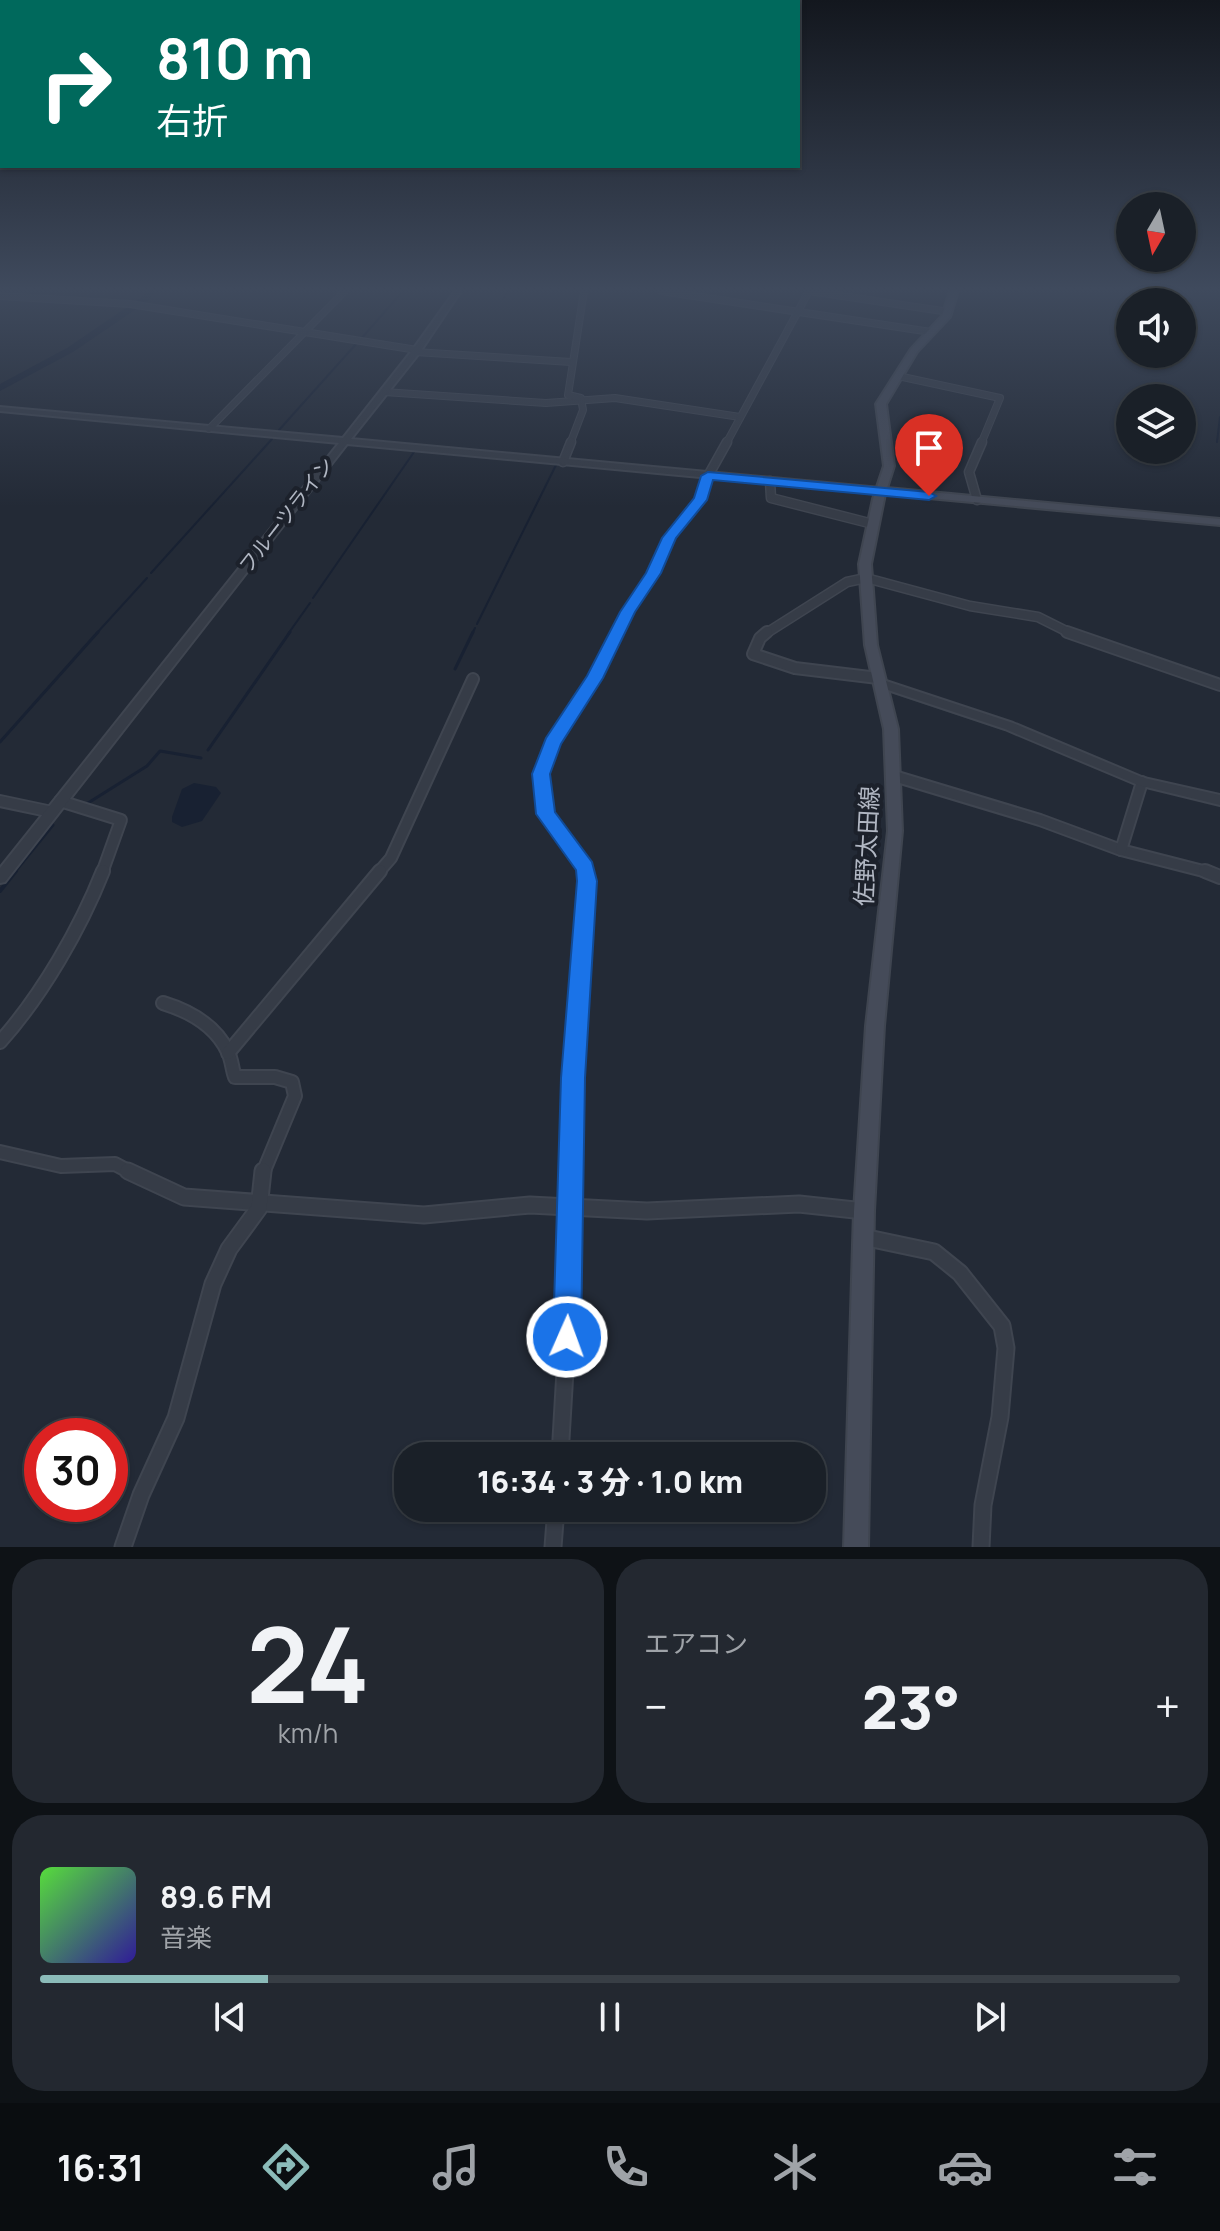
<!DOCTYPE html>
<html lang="ja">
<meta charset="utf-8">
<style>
:root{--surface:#1a2028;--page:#232830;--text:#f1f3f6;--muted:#9fa3a8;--line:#383e45;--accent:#8bbbb9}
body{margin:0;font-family:Manrope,"Noto Sans JP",sans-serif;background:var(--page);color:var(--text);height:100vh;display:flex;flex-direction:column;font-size:30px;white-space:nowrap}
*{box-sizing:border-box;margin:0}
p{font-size:26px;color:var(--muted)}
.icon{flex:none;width:44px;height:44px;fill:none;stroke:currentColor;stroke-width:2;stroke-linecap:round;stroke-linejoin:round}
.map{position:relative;height:1547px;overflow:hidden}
.panel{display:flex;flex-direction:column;gap:12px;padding:12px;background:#0e1216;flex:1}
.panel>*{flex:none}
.top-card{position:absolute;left:0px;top:0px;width:800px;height:168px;box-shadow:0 2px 6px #0004,0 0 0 2px var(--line);background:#00695c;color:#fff;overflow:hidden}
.needle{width:52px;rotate:189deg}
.fabs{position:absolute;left:1116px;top:192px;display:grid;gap:16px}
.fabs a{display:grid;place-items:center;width:80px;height:80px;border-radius:50%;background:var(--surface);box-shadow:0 2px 6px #0004,0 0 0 2px var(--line);font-size:40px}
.speed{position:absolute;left:24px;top:1418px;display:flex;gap:16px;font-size:40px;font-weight:700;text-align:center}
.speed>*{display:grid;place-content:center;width:104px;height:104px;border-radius:50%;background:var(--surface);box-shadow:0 2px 6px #0004,0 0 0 2px var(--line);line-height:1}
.speed .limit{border:12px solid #d22;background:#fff;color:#111}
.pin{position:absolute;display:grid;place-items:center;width:68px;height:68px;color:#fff;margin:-82px -34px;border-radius:50% 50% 50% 0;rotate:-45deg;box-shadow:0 0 8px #0007}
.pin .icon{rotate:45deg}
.me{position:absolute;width:88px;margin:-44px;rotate:2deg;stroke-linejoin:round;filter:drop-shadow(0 0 6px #0008)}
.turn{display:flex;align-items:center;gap:28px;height:168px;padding:0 24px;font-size:36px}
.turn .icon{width:104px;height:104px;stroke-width:2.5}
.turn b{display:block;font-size:56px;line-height:68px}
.big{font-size:60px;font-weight:800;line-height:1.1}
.panel .tile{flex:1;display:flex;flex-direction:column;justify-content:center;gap:12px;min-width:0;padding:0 28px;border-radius:32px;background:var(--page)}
.panel .dial{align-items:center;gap:0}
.dial b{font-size:104px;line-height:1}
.song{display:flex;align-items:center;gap:24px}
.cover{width:96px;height:96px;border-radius:12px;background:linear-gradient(135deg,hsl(110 70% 55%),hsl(250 70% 35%))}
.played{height:8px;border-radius:4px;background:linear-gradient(90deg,var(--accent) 20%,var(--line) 20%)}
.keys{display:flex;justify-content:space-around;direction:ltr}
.heat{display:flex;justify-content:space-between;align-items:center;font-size:44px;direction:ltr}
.panel .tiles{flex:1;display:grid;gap:12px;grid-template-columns:1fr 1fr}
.tile:last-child{grid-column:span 2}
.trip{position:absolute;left:394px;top:1442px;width:432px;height:80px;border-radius:32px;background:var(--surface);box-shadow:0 2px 6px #0004,0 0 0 2px var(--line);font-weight:800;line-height:80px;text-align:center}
.dock{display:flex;height:128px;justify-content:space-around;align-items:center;background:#0a0d10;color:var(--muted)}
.dock .icon{width:56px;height:56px}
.dock .active{color:var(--accent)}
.dock b{font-size:36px;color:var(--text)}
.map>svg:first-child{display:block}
.water{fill:#182132}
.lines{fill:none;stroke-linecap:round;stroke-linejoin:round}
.stream-far2{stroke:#182132;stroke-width:2}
.stream-far1{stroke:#182132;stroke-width:3}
.stream{stroke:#182132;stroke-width:4}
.river{fill:#182132;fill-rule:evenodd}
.minor-far4-casing{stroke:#3f4550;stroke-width:8}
.minor-far3-casing{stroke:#3f4550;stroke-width:11}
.minor-far2-casing{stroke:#3f4550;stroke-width:14}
.minor-far1-casing{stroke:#3f4550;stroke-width:16}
.minor-casing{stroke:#3f4550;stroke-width:19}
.tertiary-casing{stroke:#3f4550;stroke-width:4}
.secondary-casing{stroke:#3f4550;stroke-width:4}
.minor-far4{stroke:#363c47;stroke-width:6}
.minor-far3{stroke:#363c47;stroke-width:8}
.minor-far2{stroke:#363c47;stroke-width:10}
.minor-far1{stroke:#363c47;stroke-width:12}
.minor{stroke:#363c47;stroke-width:15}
.tertiary{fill:#363c47;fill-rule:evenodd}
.secondary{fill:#454b59;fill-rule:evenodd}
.route{fill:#1a73e8;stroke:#114b97;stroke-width:2}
.labels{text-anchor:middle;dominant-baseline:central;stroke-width:8;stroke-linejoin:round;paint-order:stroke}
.far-street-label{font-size:20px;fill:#b1b7c3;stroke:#1c212b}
.street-label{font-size:24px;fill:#b1b7c3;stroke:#1c212b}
</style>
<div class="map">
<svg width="1220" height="1547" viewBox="0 0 1220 1547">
<rect width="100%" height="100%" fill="#232a36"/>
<polygon class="water" points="194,783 216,787 221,793 202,821 182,827 172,822 172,817 182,789"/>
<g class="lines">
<g class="stream-far2">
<polyline points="503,299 508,291"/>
<polyline points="360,340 403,291"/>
<polyline points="279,430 357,343"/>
<polyline points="1217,442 1220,417"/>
<polyline points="151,573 272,439"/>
<polyline points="313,598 414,452"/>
<polyline points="477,624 556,465"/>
<polyline points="96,634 147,578"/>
<polyline points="288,634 310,603"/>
<polyline points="472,634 475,628"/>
</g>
<g class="stream-far1">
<polyline points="455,669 473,632"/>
<polyline points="0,742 98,632"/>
<polyline points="208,750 290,632"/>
<polyline points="88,803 147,766 160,751 201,758"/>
<polyline points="14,873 53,825"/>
</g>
<polyline class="stream" points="0,891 16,871"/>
<polygon class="river" points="147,291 155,291 148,301 73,352 0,391 0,384 67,348 142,297"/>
<defs>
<g id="minor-far4">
<polyline points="661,291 931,332"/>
<polyline points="809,291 949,312"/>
<polyline points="0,296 130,304 417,350"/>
<polyline points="415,352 571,362"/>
<polyline points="898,376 1000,398 981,444"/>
<polyline points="384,392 546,403 615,398 740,417"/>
<polyline points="209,429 345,291"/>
<polyline points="570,444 583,410 581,398 568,395 584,291"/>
<polyline points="726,444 809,291"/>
</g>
<g id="minor-far3">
<polyline points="563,462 571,442"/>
<polyline points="770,481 771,498 873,524"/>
<polyline points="977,500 969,472 982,442"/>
<polyline points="616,634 627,612 654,573 669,538 700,500 708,476 727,442"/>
<polyline points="765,634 847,582 866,578 970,606 1038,617 1072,634"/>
</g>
<g id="minor-far2">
<polyline points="767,632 760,638 753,654 795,668 878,678"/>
<polyline points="1067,632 1220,685"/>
<polyline points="894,776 1040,820 1121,850 1211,873"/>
<polyline points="0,801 52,812"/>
<polyline points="60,801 121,820 102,873"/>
<polyline points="1121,850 1142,782"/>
<polyline points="378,873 391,858 473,679"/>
<polyline points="586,873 546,814 541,774 552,742 595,678 617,632"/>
</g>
<g id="minor-far1">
<polyline points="1205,871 1220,877"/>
<path d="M163,1003c26,8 53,23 65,49 4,8 4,17 7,25h40l17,5 3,14 -32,77"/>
<path d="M0,1042c42,-47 80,-113 103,-171"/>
<polyline points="228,1053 380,871"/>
<polyline points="0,1152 61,1166 115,1164 132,1173"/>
<polyline points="571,1173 573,1078 586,871"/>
</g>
<g id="minor">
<polyline points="128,1171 184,1197 424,1215 530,1205 647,1211 799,1204 864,1211"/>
<polyline points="863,1237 934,1252 960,1273 1002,1326 1006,1348 1000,1417 983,1505 981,1547"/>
<polyline points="560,1456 567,1337 571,1171"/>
<polyline points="123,1547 141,1495 176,1418 213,1284 229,1249 259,1208 263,1171"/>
<polyline points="553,1547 556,1508"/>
</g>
<g id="tertiary">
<polygon points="455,291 461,291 420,352 351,439 881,488 885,491 881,494 347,444 5,882 0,883 0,868 339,443 0,411 0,407 343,438 414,348"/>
<polygon points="880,679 1013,723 1144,778 1220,795 1220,805 1138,785 1005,729 876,686 875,683"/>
</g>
<polygon id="secondary" points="950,291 958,291 950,317 917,352 886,404 894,466 887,488 1220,519 1220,525 885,494 871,564 877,645 898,729 902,831 884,1026 874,1211 868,1547 844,1547 854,1211 866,1026 888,831 884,729 865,645 859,564 873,499 884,466 876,404 911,349 942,316"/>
</defs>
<use href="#minor-far4" class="minor-far4-casing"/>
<use href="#minor-far3" class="minor-far3-casing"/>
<use href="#minor-far2" class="minor-far2-casing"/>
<use href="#minor-far1" class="minor-far1-casing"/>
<use href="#minor" class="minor-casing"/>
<use href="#tertiary" class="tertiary-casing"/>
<use href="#secondary" class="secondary-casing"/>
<use href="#minor-far4" class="minor-far4"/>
<use href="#minor-far3" class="minor-far3"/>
<use href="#minor-far2" class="minor-far2"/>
<use href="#minor-far1" class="minor-far1"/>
<use href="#minor" class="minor"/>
<use href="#tertiary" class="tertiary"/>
<use href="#secondary" class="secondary"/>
</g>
<linearGradient id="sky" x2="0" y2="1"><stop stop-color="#13171e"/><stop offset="0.57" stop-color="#3f4a5d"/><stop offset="1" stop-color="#3f4a5d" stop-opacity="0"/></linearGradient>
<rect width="1220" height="507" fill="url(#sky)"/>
<polygon class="route" points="708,472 929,492 936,496 929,500 713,480 707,500 676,538 661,573 635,612 603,678 561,744 550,774 555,812 592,862 597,881 585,1078 581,1337 577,1347 567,1351 557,1347 553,1337 561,1078 577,881 576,870 536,814 532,774 546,738 587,676 620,612 646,573 662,538 694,498 701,476"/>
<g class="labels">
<g class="far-street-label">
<text transform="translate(286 515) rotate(-52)">フルーツライン</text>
</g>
<g class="street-label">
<text transform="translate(866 846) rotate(-87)">佐野太田線</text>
</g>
</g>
</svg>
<div class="fabs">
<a><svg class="needle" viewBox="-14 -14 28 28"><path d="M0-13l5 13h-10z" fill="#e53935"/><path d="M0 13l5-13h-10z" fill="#9fa3a8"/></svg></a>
<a><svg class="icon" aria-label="sound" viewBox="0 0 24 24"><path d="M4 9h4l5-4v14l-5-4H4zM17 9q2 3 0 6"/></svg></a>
<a><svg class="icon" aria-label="layers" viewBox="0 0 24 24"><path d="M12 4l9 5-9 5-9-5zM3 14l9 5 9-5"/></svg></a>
</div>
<div class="speed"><div class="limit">30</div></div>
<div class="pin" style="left:929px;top:496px;background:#d93025"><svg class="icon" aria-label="arrive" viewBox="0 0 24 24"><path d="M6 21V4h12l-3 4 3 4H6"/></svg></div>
<svg class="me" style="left:567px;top:1337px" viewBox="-20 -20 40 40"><circle r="17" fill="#1a73e8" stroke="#fff" stroke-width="3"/><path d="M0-11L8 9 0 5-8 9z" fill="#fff"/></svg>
<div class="trip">16:34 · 3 分 · 1.0 km</div>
<div class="top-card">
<div class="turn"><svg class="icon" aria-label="right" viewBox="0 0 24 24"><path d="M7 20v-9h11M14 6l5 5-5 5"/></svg><div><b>810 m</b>右折</div></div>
</div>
</div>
<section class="panel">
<div class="tiles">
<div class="tile dial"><b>24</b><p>km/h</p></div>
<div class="tile"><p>エアコン</p>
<div class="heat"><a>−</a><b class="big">23°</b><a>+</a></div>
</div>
<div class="tile">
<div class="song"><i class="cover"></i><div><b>89.6 FM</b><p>音楽</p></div></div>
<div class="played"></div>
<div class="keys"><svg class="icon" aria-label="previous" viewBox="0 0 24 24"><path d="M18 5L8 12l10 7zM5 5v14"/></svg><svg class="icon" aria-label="pause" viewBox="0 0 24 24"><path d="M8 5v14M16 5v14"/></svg><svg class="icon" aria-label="next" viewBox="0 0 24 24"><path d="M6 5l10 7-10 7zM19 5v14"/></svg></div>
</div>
</div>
</section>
<nav class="dock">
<b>16:31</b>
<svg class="icon active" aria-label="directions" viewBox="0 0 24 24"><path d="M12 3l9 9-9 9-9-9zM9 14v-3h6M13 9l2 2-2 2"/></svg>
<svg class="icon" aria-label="music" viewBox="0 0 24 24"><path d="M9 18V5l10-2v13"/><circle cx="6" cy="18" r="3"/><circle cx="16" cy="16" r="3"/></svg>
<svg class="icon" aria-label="phone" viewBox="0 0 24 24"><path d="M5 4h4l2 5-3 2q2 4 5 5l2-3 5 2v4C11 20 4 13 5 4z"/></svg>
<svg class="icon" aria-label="climate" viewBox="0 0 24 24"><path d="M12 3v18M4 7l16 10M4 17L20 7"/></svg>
<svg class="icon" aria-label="car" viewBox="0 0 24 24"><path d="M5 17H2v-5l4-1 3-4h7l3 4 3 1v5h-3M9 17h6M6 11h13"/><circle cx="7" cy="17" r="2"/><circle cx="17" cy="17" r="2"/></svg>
<svg class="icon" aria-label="filters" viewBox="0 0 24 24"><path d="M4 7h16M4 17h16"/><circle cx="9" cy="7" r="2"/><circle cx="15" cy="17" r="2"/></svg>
</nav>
